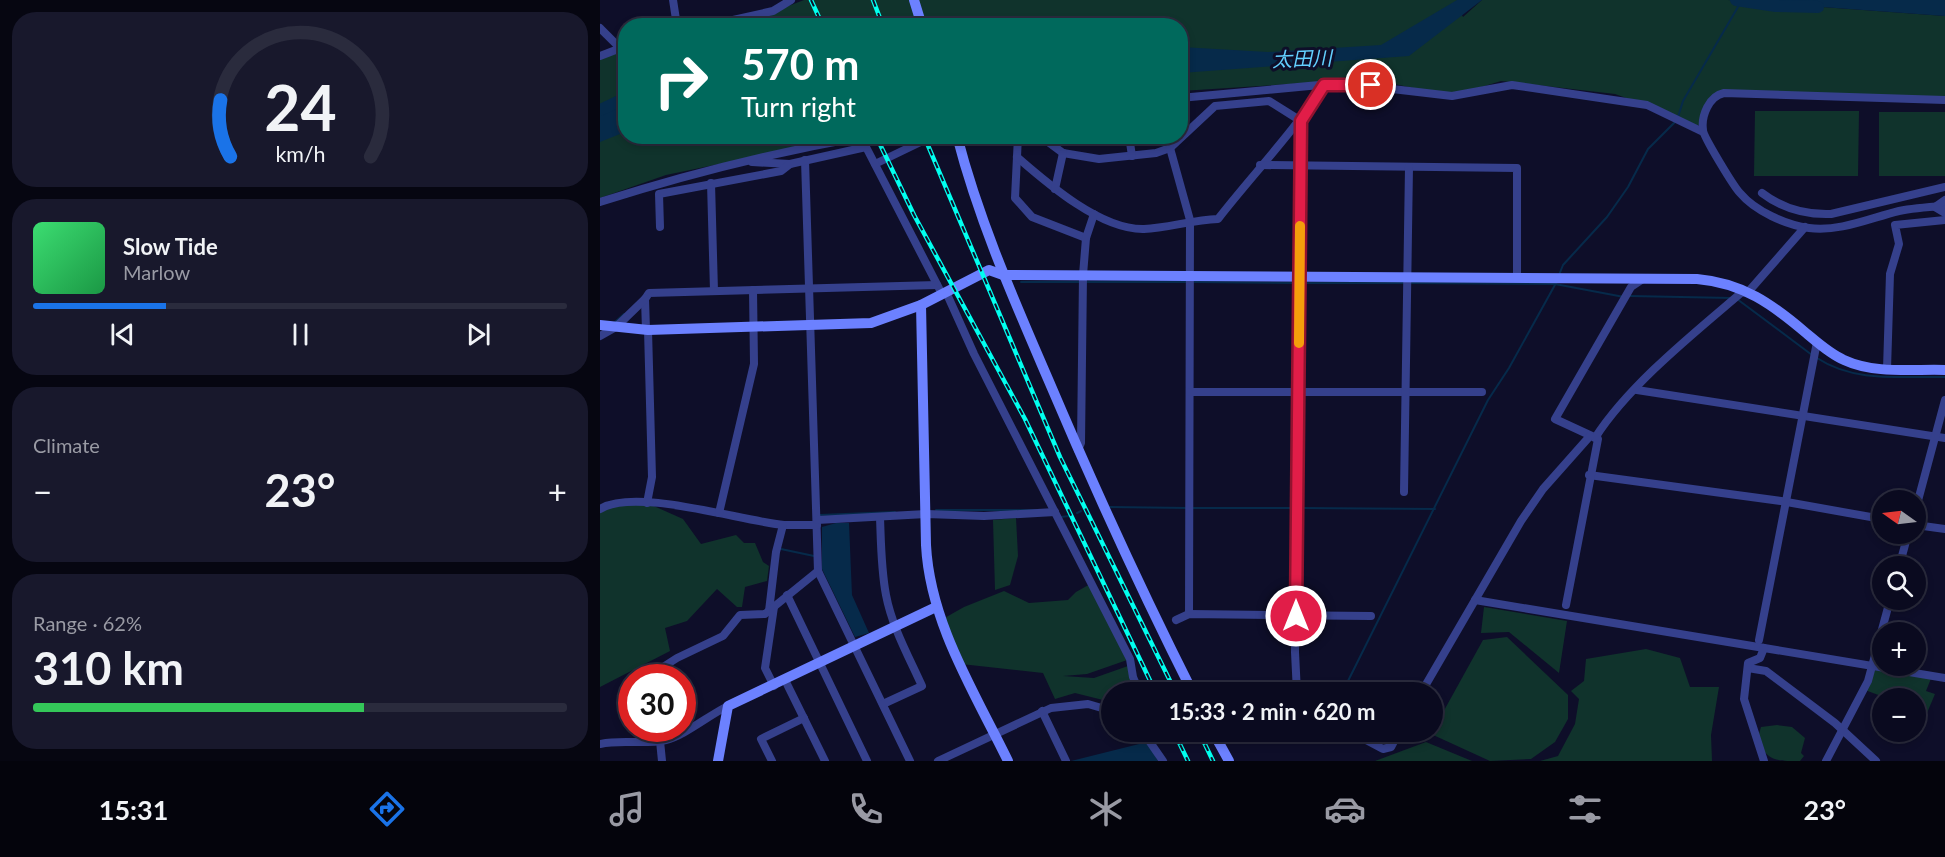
<!DOCTYPE html>
<meta charset="utf-8">
<style>
:root{--surface:#0a0a1f;--page:#18182c;--text:#f1f3f6;--muted:#999aa4;--line:#2a2b3d;--accent:#1a73e8}
body{margin:0;font-family:Lato,"Noto Sans JP",sans-serif;background:var(--page);color:var(--text);height:100vh;display:flex;flex-direction:column;font-size:22px;white-space:nowrap}
*{box-sizing:border-box;margin:0}
p{font-size:20px;color:var(--muted)}
.icon{flex:none;width:33px;height:33px;fill:none;stroke:currentColor;stroke-width:2;stroke-linecap:round;stroke-linejoin:round}
.map{position:relative;flex:1;overflow:hidden}
.sheet{display:flex;flex-direction:column;gap:12px;padding:12px;background:#060611;width:600px}
.sheet>*{flex:none}
.banner{position:absolute;left:18px;top:18px;width:570px;height:126px;border-radius:24px;box-shadow:0 3px 9px #0003,0 0 0 2px var(--line);background:#00695c;color:#fff;overflow:hidden}
.needle{width:39px;rotate:284deg}
.fabs{position:absolute;left:1272px;top:490px;display:grid;gap:12px}
.fabs a{display:grid;place-items:center;width:54px;height:54px;border-radius:50%;background:var(--surface);box-shadow:0 3px 9px #0003,0 0 0 2px var(--line);font-size:30px}
.speed{position:absolute;left:18px;top:664px;display:flex;gap:12px;font-size:30px;font-weight:700;text-align:center}
.speed>*{display:grid;place-content:center;width:78px;height:78px;border-radius:50%;background:var(--surface);box-shadow:0 3px 9px #0003,0 0 0 2px var(--line);line-height:1}
.speed .limit{border:9px solid #d22;background:#fff;color:#111}
.pin{position:absolute;display:grid;place-items:center;width:51px;height:51px;color:#fff;margin:-26px;border:3px solid #fff;border-radius:50%;box-shadow:0 2px 6px #0007}
.me{position:absolute;width:66px;margin:-33px;rotate:0deg;stroke-linejoin:round;filter:drop-shadow(0 0 4px #0008)}
.turn{display:flex;align-items:center;gap:21px;height:126px;padding:0 24px;font-size:27px}
.turn .icon{width:78px;height:78px;stroke-width:2.5}
.turn b{display:block;font-size:42px;line-height:51px}
.big{font-size:45px;font-weight:700;line-height:1.1}
.sheet .tile{flex:1;display:flex;flex-direction:column;justify-content:center;gap:9px;min-width:0;padding:0 21px;border-radius:24px;background:var(--page)}
.sheet .dial{align-items:center;gap:0}
.dial svg{height:156px;overflow:visible;fill:none;stroke:var(--line);stroke-width:7;stroke-linecap:round;text-anchor:middle}
.dial text{fill:var(--text);stroke:none}
.song{display:flex;align-items:center;gap:18px}
.cover{width:72px;height:72px;border-radius:9px;background:linear-gradient(135deg,hsl(140 70% 55%),hsl(140 70% 35%))}
.played{height:6px;border-radius:3px;background:linear-gradient(90deg,var(--accent) 25%,var(--line) 25%)}
.keys{display:flex;justify-content:space-around;direction:ltr}
.heat{display:flex;justify-content:space-between;align-items:center;font-size:33px;direction:ltr}
.charge{height:9px;border-radius:4px;background:linear-gradient(90deg,#34c759 62%,var(--line) 0)}
.trip{position:absolute;left:501px;top:682px;width:342px;height:60px;border-radius:30px;background:var(--surface);box-shadow:0 3px 9px #0003,0 0 0 2px var(--line);font-weight:700;line-height:60px;text-align:center}
.tab-bar{display:flex;height:96px;justify-content:space-around;align-items:center;background:#04040c;color:var(--muted)}
.tab-bar .icon{width:42px;height:42px}
.tab-bar .active{color:var(--accent)}
.tab-bar b{font-size:27px;color:var(--text)}
main{display:flex;flex:1;min-height:0}
.map>svg:first-child{display:block}
.green{fill:#10332c}
.water{fill:#062a4a}
.lines{fill:none;stroke-linecap:round;stroke-linejoin:round}
.stream{stroke:#062a4a;stroke-width:2}
.river{stroke:#062a4a;stroke-width:12}
.street{stroke:#35408c;stroke-width:8}
.secondary{stroke:#6c81ff;stroke-width:10}
.rail-casing{stroke:#01ffef;stroke-width:4.5}
.rail{stroke:#0e0e29;stroke-width:2;stroke-dasharray:7;stroke-linecap:butt}
.route-casing{stroke:#92132f;stroke-width:15}
.route{stroke:#e11d48;stroke-width:10}
.slow{stroke:#f59e0b;stroke-width:10}
.labels{text-anchor:middle;dominant-baseline:central;stroke-width:6;stroke-linejoin:round;paint-order:stroke}
.water-label{font-size:20px;font-style:italic;fill:#63d0ff;stroke:#0e0e29}
</style>
<main>
<section class="sheet">
<div class="tile dial"><svg viewBox="0 0 100 80">
<path d="M14 69A42 42 0 1 1 86 69"/>
<path d="M14 69A42 42 0 0 1 9 40" stroke="#1a73e8"/>
<text x="50" y="56" font-size="32" font-weight="700">24</text>
<text x="50" y="72" font-size="11">km/h</text>
</svg></div>
<div class="tile">
<div class="song"><i class="cover"></i><div><b>Slow Tide</b><p>Marlow</p></div></div>
<div class="played"></div>
<div class="keys"><svg class="icon" aria-label="previous" viewBox="0 0 24 24"><path d="M18 5L8 12l10 7zM5 5v14"/></svg><svg class="icon" aria-label="pause" viewBox="0 0 24 24"><path d="M8 5v14M16 5v14"/></svg><svg class="icon" aria-label="next" viewBox="0 0 24 24"><path d="M6 5l10 7-10 7zM19 5v14"/></svg></div>
</div>
<div class="tile"><p>Climate</p>
<div class="heat"><a>−</a><b class="big">23°</b><a>+</a></div>
</div>
<div class="tile"><p>Range · 62%</p><b class="big">310 km</b><div class="charge"></div></div>
</section>
<div class="map">
<svg width="1345" height="761" viewBox="0 0 1345 761">
<rect width="100%" height="100%" fill="#0e0e29"/>
<g class="green">
<polygon points="204,0 857,0 856,3 863,17 882,0 1128,0 1345,16 1345,100 1118,94 1096,129 1057,109 1015,94 901,81 852,96 770,79 581,91 580,26 115,26 165,15"/>
<polygon points="25,48 26,136 251,137 66,175 0,198 0,57"/>
<polygon points="1155,111 1259,111 1258,176 1154,176"/>
<rect x="1279" y="112" width="66" height="64"/>
<polygon points="47,503 83,519 101,544 136,535 144,543 155,543 163,562 169,566 167,581 145,587 142,607 137,607 117,589 87,621 65,628 70,651 0,687 0,511 9,506"/>
<polygon points="416,518 418,556 410,585 395,590 393,520"/>
<polygon points="492,583 530,659 487,674 463,676 494,678 528,666 537,693 512,693 511,702 475,693 455,699 443,673 361,664 341,620 364,607 404,591 429,603 468,600 476,592"/>
<polygon points="884,607 967,621 959,673 909,632 881,633"/>
<polygon points="907,637 968,695 968,719 955,742 931,759 890,761 831,734 883,640"/>
<polygon points="1046,649 1080,658 1090,687 1119,687 1111,735 1112,761 940,761 958,756 975,724 979,699 971,691 984,681 986,659"/>
<polygon points="1272,670 1332,676 1326,691 1335,694 1327,713 1316,709 1316,699 1289,699 1265,690"/>
<path d="M1177,725l15,2 13,11 -4,15 3,3 -4,5c-26,0 -31,0 -43,-20l4,-14z"/>
<polygon points="826,742 872,761 775,761"/>
</g>
<g class="water">
<polygon points="857,0 882,0 809,56 581,73 581,47 668,52 781,45"/>
<polygon points="1128,0 1345,0 1345,16"/>
<polygon points="25,98 25,132 0,142 0,107"/>
<polygon points="236,523 249,523 252,595 269,633 255,637 222,569 222,527"/>
<polygon points="547,742 558,761 471,761"/>
</g>
<g class="lines">
<g class="stream">
<polyline points="959,275 963,265 1007,217 1028,187 1048,149 1077,120 1083,101 1142,0"/>
<polyline points="421,282 480,282"/>
<polyline points="486,282 588,282"/>
<polyline points="594,282 696,283"/>
<polyline points="703,283 805,283"/>
<polyline points="811,283 955,284 1024,297"/>
<polyline points="1030,296 1132,298"/>
<polyline points="1137,299 1212,355"/>
<polyline points="15,322 24,314"/>
<path d="M1217,358c38,25 84,18 128,19"/>
<polyline points="510,507 588,508"/>
<polyline points="592,508 694,508"/>
<polyline points="701,508 835,509"/>
<polyline points="336,510 440,510"/>
<polyline points="477,513 481,511"/>
<polyline points="220,515 295,512"/>
<polyline points="461,517 469,516"/>
<polyline points="181,549 214,556"/>
<polyline points="742,693 888,400 909,368 956,283"/>
</g>
<g class="river">
<polyline points="1136,0 1176,6 1218,7"/>
<polyline points="0,110 26,98"/>
</g>
<g class="street">
<polyline points="73,0 77,26"/>
<polyline points="106,26 173,11 191,0"/>
<polyline points="0,28 20,48"/>
<polyline points="0,56 26,46"/>
<polyline points="580,98 741,83 852,96 912,85 1047,105 1103,132"/>
<path d="M1345,100l-221,-7c-15,3 -23,23 -21,37 0,6 31,57 37,63 15,18 46,32 69,35 31,4 61,-10 90,-17 15,-3 31,-4 46,-5"/>
<polyline points="418,136 415,198 432,217 486,238"/>
<polyline points="440,136 463,153 499,159 556,153 570,148 615,106 669,101 701,121 695,652 697,693"/>
<polyline points="529,136 532,156"/>
<polyline points="570,148 590,220 589,614"/>
<path d="M417,157c31,27 84,73 127,72 24,-1 48,-9 74,-10 35,-45 75,-86 106,-134"/>
<polyline points="205,160 218,571 310,761"/>
<polyline points="152,162 190,164"/>
<polyline points="275,164 333,136"/>
<polyline points="660,165 917,168 917,278"/>
<polyline points="111,183 114,291"/>
<polyline points="455,189 463,153"/>
<path d="M1162,193c21,16 43,22 69,21l114,-27"/>
<polyline points="1345,200 1335,207 1345,213"/>
<path d="M0,202c87,-28 176,-50 266,-66"/>
<polyline points="60,227 59,194 181,171 190,164 266,147 342,294"/>
<polyline points="346,292 374,354 530,659 533,677 540,693"/>
<polyline points="46,330 45,299 49,293 337,285"/>
<polyline points="0,336 16,327 45,299"/>
<polyline points="1287,369 1290,274 1299,244 1295,225 1345,220"/>
<polyline points="1037,390 1345,438"/>
<polyline points="590,392 882,392"/>
<polyline points="994,437 955,419 1031,287 1043,279"/>
<polyline points="478,450 481,443 483,275 486,238 494,214"/>
<polyline points="989,475 1181,501 1282,519"/>
<polyline points="804,492 809,167"/>
<polyline points="47,503 52,477 48,330"/>
<polyline points="1316,508 1345,400"/>
<path d="M0,509c35,-22 141,12 184,16 11,0 22,0 33,0"/>
<polyline points="119,513 154,364 153,290"/>
<path d="M280,517c1,26 1,52 6,78 6,32 23,62 36,91l-39,18"/>
<polyline points="217,520 326,514 384,516 455,512"/>
<polyline points="1316,525 1345,529"/>
<polyline points="1299,567 1308,534"/>
<polyline points="187,595 267,761"/>
<polyline points="875,600 1345,678"/>
<path d="M966,605l32,-166 -3,-1c34,-53 98,-104 146,-145l8,-2 56,-64"/>
<polyline points="169,611 176,552 183,525"/>
<polyline points="576,620 589,614 771,616"/>
<polyline points="1159,640 1217,342"/>
<polyline points="1148,668 1166,671 1235,723 1276,761"/>
<polyline points="46,678 77,658 123,636 140,615 165,614 218,571"/>
<polyline points="185,680 225,761"/>
<polyline points="174,686 165,668 174,607"/>
<polyline points="821,693 921,521 943,489 990,436"/>
<polyline points="442,711 466,761"/>
<polyline points="543,732 563,761"/>
<polyline points="751,732 783,749 791,747 799,732"/>
<polyline points="60,741 62,761"/>
<path d="M0,744c22,-5 44,1 66,-4 18,-4 43,-25 62,-34"/>
<polyline points="172,761 161,739 204,718"/>
<polyline points="338,761 451,708 488,704 512,711"/>
<polyline points="1164,761 1144,699 1148,663 1160,658 1164,648"/>
<polyline points="1226,761 1268,681 1290,600"/>
</g>
<g class="secondary">
<polyline points="314,0 322,26"/>
<path d="M357,136c22,85 57,164 91,243 45,106 93,211 145,314"/>
<path d="M321,305l5,240c4,78 49,148 82,216"/>
<path d="M0,325l48,5 223,-7 50,-18 68,-35 14,5 694,4c46,4 75,25 109,54 12,10 24,21 38,27 30,14 68,9 101,10"/>
<polyline points="613,732 629,761"/>
<polyline points="118,761 128,706 336,607"/>
</g>
<defs>
<g id="rail">
<polyline points="211,0 223,26"/>
<polyline points="273,0 283,26"/>
<polyline points="276,136 314,215 425,419 556,693"/>
<polyline points="324,136 460,457 576,693"/>
<polyline points="574,732 588,761"/>
<polyline points="599,732 613,761"/>
</g>
</defs>
<use href="#rail" class="rail-casing"/>
<use href="#rail" class="rail"/>
</g>
<g class="lines">
<defs>
<polyline id="route" points="696,616 701,121 724,85 771,85"/>
</defs>
<use href="#route" class="route-casing"/>
<use href="#route" class="route"/>
<polyline class="slow" points="699,343 700,226"/>
</g>
<g class="labels">
<g class="water-label">
<text transform="translate(702 58) rotate(-2)">太田川</text>
</g>
</g>
</svg>
<div class="fabs">
<a><svg class="needle" viewBox="-14 -14 28 28"><path d="M0-13l5 13h-10z" fill="#e53935"/><path d="M0 13l5-13h-10z" fill="#999aa4"/></svg></a>
<a><svg class="icon" aria-label="search" viewBox="0 0 24 24"><circle cx="10" cy="10" r="6"/><path d="M15 15l6 6"/></svg></a>
<a>+</a>
<a>−</a>
</div>
<div class="speed"><div class="limit">30</div></div>
<div class="pin" style="left:771px;top:85px;background:#d93025"><svg class="icon" aria-label="arrive" viewBox="0 0 24 24"><path d="M6 21V4h12l-3 4 3 4H6"/></svg></div>
<svg class="me" style="left:696px;top:616px" viewBox="-20 -20 40 40"><circle r="17" fill="#e11d48" stroke="#fff" stroke-width="3"/><path d="M0-11L8 9 0 5-8 9z" fill="#fff"/></svg>
<div class="trip">15:33 · 2 min · 620 m</div>
<div class="banner">
<div class="turn"><svg class="icon" aria-label="right" viewBox="0 0 24 24"><path d="M7 20v-9h11M14 6l5 5-5 5"/></svg><div><b>570 m</b>Turn right</div></div>
</div>
</div>
</main>
<nav class="tab-bar">
<b>15:31</b>
<svg class="icon active" aria-label="directions" viewBox="0 0 24 24"><path d="M12 3l9 9-9 9-9-9zM9 14v-3h6M13 9l2 2-2 2"/></svg>
<svg class="icon" aria-label="music" viewBox="0 0 24 24"><path d="M9 18V5l10-2v13"/><circle cx="6" cy="18" r="3"/><circle cx="16" cy="16" r="3"/></svg>
<svg class="icon" aria-label="phone" viewBox="0 0 24 24"><path d="M5 4h4l2 5-3 2q2 4 5 5l2-3 5 2v4C11 20 4 13 5 4z"/></svg>
<svg class="icon" aria-label="climate" viewBox="0 0 24 24"><path d="M12 3v18M4 7l16 10M4 17L20 7"/></svg>
<svg class="icon" aria-label="car" viewBox="0 0 24 24"><path d="M5 17H2v-5l4-1 3-4h7l3 4 3 1v5h-3M9 17h6M6 11h13"/><circle cx="7" cy="17" r="2"/><circle cx="17" cy="17" r="2"/></svg>
<svg class="icon" aria-label="filters" viewBox="0 0 24 24"><path d="M4 7h16M4 17h16"/><circle cx="9" cy="7" r="2"/><circle cx="15" cy="17" r="2"/></svg>
<b>23°</b>
</nav>
